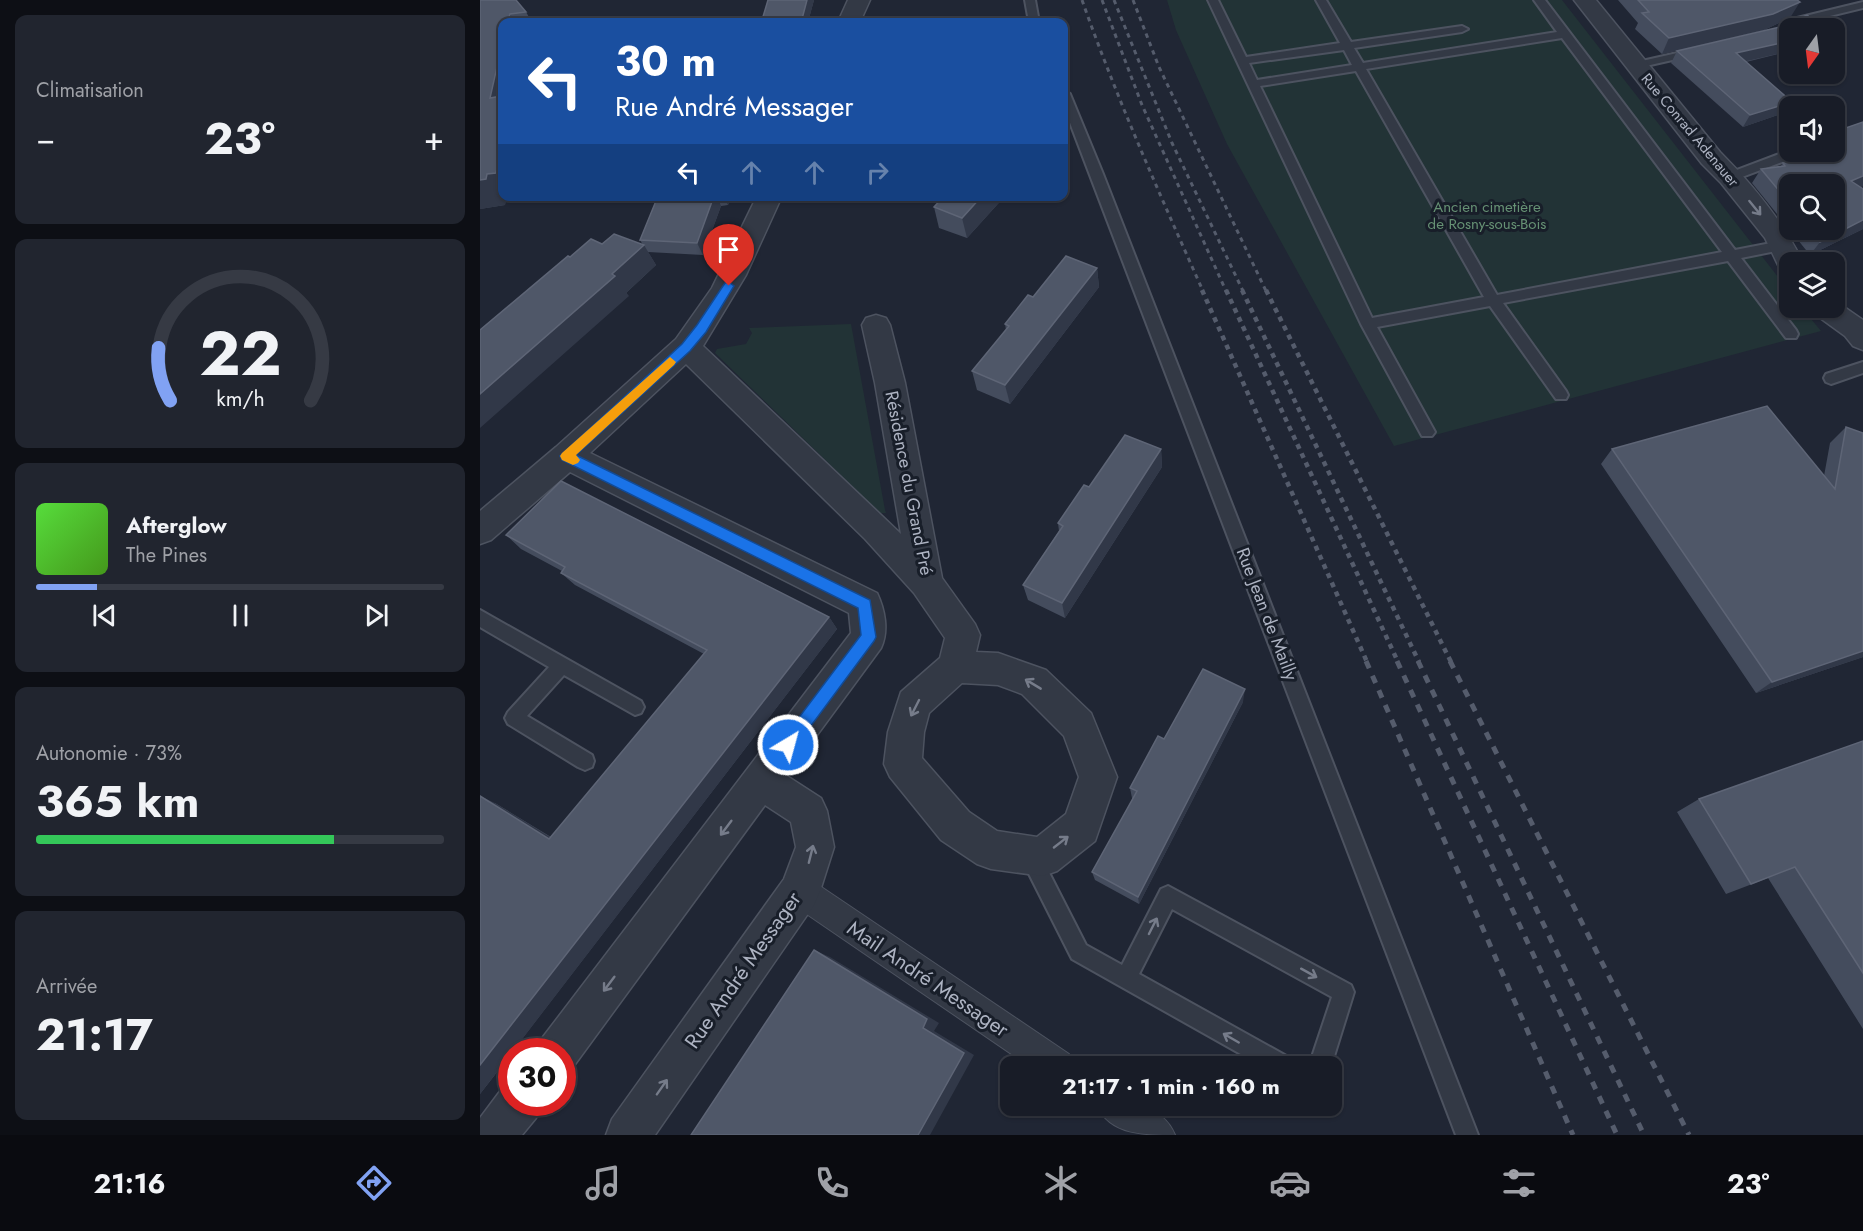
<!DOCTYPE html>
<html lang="fr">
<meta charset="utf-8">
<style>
:root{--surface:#181c27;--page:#21252f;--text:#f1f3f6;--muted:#9fa1a7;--line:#363a44;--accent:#81a2f3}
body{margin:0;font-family:Jost,sans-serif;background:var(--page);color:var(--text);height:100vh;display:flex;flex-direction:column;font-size:22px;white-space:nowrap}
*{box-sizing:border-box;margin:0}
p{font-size:20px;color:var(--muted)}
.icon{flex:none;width:33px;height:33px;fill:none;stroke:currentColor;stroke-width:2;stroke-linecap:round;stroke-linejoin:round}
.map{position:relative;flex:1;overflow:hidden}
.details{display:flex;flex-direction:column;gap:15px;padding:15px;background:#0d0f15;width:480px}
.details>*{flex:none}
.guide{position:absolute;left:18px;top:18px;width:570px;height:183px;border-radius:12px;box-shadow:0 2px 4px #0004,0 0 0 2px var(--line);background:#1a4fa0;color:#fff;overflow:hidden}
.needle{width:39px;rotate:194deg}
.buttons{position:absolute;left:1299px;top:18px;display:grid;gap:12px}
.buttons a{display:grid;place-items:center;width:66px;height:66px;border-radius:12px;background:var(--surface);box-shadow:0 2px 4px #0004,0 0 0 2px var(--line);font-size:30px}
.speed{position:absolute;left:18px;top:1038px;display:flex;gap:12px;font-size:30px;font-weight:700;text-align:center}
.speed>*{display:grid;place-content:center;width:78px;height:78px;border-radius:50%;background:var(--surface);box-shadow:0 2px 4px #0004,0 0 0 2px var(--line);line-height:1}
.speed .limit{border:9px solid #d22;background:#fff;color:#111}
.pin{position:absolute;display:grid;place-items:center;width:51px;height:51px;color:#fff;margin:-62px -26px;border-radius:50% 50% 50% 0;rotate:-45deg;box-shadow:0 0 6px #0007}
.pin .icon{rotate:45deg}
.me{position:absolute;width:66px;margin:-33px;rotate:37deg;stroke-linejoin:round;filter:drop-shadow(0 0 4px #0008)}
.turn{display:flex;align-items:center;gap:21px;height:126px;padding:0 18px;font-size:27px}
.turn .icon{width:78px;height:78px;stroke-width:2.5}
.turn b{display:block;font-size:42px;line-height:51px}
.lanes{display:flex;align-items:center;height:57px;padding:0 18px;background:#0003;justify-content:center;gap:30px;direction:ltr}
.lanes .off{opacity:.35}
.big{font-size:45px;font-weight:700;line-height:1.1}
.details .tile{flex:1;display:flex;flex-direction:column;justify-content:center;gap:9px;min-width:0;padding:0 21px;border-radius:12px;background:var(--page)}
.details .dial{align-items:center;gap:0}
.dial svg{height:156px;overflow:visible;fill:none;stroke:var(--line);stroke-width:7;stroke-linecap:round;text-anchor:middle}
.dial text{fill:var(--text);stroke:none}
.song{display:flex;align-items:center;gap:18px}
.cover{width:72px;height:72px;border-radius:9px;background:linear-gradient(135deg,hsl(110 70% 55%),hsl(100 70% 35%))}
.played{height:6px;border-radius:3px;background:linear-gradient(90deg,var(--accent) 15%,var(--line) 15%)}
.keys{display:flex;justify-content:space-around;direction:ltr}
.heat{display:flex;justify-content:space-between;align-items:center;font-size:33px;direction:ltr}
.charge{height:9px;border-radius:4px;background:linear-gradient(90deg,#34c759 73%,var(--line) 0)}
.trip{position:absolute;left:520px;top:1056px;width:342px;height:60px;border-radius:12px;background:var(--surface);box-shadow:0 2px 4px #0004,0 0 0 2px var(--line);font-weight:700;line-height:60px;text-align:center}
.tabs{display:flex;height:96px;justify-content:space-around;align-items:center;background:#0a0b10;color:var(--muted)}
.tabs .icon{width:42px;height:42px}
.tabs .active{color:var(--accent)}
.tabs b{font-size:27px;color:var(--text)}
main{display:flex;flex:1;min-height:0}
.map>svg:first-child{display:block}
.green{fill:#223336}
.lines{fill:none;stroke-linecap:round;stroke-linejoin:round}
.service-casing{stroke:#4d5360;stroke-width:4}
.pedestrian-casing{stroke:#4d5360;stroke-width:2}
.minor-casing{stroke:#4d5360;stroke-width:3}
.service{fill:#333945;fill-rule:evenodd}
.pedestrian{fill:#333945;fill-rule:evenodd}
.minor{fill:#333945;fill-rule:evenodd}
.rail-far2{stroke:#555c6c;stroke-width:3;stroke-dasharray:4.5 4.5;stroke-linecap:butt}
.rail-far1{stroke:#555c6c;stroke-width:4.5;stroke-dasharray:5 5;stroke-linecap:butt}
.rail{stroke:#555c6c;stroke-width:5;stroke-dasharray:8 8;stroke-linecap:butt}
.wall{fill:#444c5d;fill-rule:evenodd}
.shaded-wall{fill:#313848}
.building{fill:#4f5768;stroke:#5e6576;stroke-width:1.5}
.oneway{stroke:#767c8a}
.route{fill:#1a73e8;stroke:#114b97;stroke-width:1.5}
.slow{fill:#f59e0b}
.labels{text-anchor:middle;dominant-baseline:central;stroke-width:6;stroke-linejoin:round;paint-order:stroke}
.far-street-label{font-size:15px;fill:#adb3c2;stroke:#181e29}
.far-park-label{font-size:15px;fill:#669174;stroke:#181e29}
.street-label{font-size:18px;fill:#adb3c2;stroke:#181e29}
.near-street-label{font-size:21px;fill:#adb3c2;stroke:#181e29}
</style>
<main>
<section class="details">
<div class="tile"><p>Climatisation</p>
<div class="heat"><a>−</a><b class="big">23°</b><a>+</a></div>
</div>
<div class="tile dial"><svg viewBox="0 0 100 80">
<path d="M14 69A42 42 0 1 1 86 69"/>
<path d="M14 69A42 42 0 0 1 8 42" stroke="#81a2f3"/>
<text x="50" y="56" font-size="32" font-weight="700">22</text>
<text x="50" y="72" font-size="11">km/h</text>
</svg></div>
<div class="tile">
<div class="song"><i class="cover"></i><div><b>Afterglow</b><p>The Pines</p></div></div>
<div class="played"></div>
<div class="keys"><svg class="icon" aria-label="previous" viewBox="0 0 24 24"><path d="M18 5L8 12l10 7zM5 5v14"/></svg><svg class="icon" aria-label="pause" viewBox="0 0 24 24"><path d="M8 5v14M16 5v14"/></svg><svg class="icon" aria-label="next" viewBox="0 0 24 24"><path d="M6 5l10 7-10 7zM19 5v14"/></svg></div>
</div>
<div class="tile"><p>Autonomie · 73%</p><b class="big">365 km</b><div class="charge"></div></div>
<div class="tile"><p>Arrivée</p><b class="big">21:17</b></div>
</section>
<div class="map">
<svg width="1383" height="1135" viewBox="0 0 1383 1135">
<rect width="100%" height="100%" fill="#202634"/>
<g class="green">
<polygon points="687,0 1082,0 1309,291 1310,308 1322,308 1341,331 914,446 747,144 696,30"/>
<polygon points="371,324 405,510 406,513 400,513 235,353 237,349 266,344 272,333 269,328"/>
</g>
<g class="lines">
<defs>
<g id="service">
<polygon points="545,0 555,0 559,22 549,22"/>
<path d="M728,0h10l28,57 94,-14 -24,-43h10l25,42 111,-16 6,3 -6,3 -108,16 9,15 194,-31 -23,-32h11l190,250 46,-9 5,2 2,3 -2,3 -45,9 55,72 2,4 -2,4h-10l-58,-77 -225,42 63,88 2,4 -2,4h-10l-66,-93 -113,21 58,105 -3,4h-10l-61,-112zM1082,38l160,214 -225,43 -131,-226zM864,50l8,15 -95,15 -8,-17zM876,71l128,226 -112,21 -112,-232z"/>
<polygon points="1383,2 1383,8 1325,22 1312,28 1307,25 1317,18"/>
<polygon points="1215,49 1219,50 1219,54 1157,68 1151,65 1153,63"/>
<polygon points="584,90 590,94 623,174 998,1135 976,1135 584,107"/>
<polygon points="1310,150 1323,152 1321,155 1254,180 1246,180 1244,177 1246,174"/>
<polygon points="1383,362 1383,373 1351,384 1346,382 1344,378 1346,374"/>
<polygon points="0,610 161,701 164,707 161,713 155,715 84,675 47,716 112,755 114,761 112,767 105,770 98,767 28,724 25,718 28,712 69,667 0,627"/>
<polygon points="551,848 558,851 606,945 642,965 681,889 688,886 871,985 874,992 851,1066 829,1066 852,997 692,909 659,974 810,1058 813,1066 782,1066 592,959 541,858 544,851"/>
</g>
<g id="pedestrian">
<polygon points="320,876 331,880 589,1054 593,1066 549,1066 309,902 305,891 309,880"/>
<path d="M617,1106c30,-3 65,-3 78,29 -31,0 -64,0 -78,-29z"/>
</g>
<g id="minor">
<polygon points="368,0 390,0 380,22 358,22"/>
<path d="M1094,0h22l124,152c33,33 62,68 83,110h-13v11l-9,-2 -16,-33 -44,-55 -19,-19z"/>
<path d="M277,196h25l-36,79 -43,71 198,188 -26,-151 -13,-58 4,-7 10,-3 10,3 4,7 15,58 37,195 33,46 5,11 -4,17 22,1 48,17 45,43 26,64 -22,64 -38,30 -14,5 -52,-7 -14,-5 -36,-24 -51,-63 -6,-13 4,-32 13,-40 39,-34 5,-20 -31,-45 -49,-54 -179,-175 -96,89 287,140c8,17 12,38 4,55l-94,128 34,22 6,13 7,36 -14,44 -6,14 -159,230h-49l6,-16 172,-240 12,-32 -5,-25 -26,-17 -192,262 -11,5v-20h-25l6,-15 308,-404 -2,-20 -279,-141 -79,68 -11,4v-33l76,-64 120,-108 36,-51zM482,683l36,2 24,9 42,42 15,41 -13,37 -29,23 -40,-6 -28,-19 -47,-54 2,-26 5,-19z"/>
<polygon points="1354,300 1383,320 1383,350 1373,346 1365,336 1336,315 1332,308 1354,308"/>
<polygon points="32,1084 32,1102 62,1102 56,1118 42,1135 0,1135 0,1118 24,1086"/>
</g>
</defs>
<use href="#service" class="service-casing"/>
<use href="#pedestrian" class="pedestrian-casing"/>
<use href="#minor" class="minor-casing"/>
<use href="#service" class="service"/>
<use href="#pedestrian" class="pedestrian"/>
<use href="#minor" class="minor"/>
<g class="rail-far2">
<path d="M602,0c35,99 78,195 121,291"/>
<polyline points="622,0 662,105 746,291"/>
<polyline points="634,0 692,143 763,291"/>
<polyline points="653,0 679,67 786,291"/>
</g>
<g class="rail-far1">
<polyline points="722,290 887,662"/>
<polyline points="746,290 918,662"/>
<polyline points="762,290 939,662"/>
<polyline points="786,290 971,662"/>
</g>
<g class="rail">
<polyline points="886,661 1093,1135"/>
<polyline points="917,661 1137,1135"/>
<polyline points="938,661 1164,1135"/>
<polyline points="970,661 1209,1135"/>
</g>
</g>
<g class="wall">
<polygon points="0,0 46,12 52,22 22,22 22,196 36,196 35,199 26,200 25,205 0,209"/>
<polygon points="334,0 328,22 283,22 282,20"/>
<polygon points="1138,0 1317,0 1310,18 1284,30 1182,54 1155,29 1158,23"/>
<polygon points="1310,28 1310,51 1266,62 1312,102 1304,113 1263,127 1191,63 1197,51"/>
<path d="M1383,122v64l-3,1 3,2v40l-53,26 -58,-72 9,-14 20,-3 2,-3 38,-5 -8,-6h21v-20zM1310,184l44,46h-44z"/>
<polygon points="178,196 252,196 248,205 241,206 223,255 168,252 176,265 146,293 149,296 90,257 122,244 163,245 160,240"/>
<polygon points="525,196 487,238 459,228 454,207"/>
<polygon points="617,268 619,287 530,404 497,390 492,371 526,330 525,324 553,297"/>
<polygon points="1366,427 1383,657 1276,693 1121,464 1132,449 1344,476 1350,443"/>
<polygon points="681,449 682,467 585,618 548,600 543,585 579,531 578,523 609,487"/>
<polygon points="26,535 349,617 357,629 32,1052 32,1053 0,1094 15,803 71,837 224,654 95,585 81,573 82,571 41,549"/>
<polygon points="763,702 659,904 615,880 612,872 653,799 652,798 650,788 684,739"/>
<polygon points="1383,741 1383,1029 1288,878 1246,894 1197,812 1219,799"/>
</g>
<g class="shaded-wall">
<polygon points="327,0 334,0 328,22 324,22 322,19"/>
<polygon points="1320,2 1310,18 1284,30 1182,54 1189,38"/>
<polygon points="30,14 35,22 28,22"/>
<polygon points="1310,41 1310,51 1250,65 1256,53"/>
<polygon points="22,45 22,117 10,98"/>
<polygon points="1312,102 1304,113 1263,127 1270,115"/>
<polygon points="22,146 22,196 36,196 35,199 26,200 25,205 0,209 0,180 7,174"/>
<polygon points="1383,176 1383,186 1361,195 1371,181"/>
<polygon points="234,196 237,196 241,206 223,255 217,243"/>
<polygon points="243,196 252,196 248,205"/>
<polygon points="502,196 525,196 487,238 482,218"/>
<polygon points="1383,220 1383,229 1330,255 1340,242"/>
<polygon points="164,245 176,265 146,293 149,296 0,428 0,394"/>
<polygon points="617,268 619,287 530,404 525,385"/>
<polygon points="681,449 682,467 585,618 582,603"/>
<polygon points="349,617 357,629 0,1094 0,1065"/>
<polygon points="1383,651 1383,657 1276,693 1292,682"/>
<polygon points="765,689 763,702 659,904 658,897"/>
<polygon points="0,796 15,803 86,847 69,839"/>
<polygon points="334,950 350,957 459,1023 454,1031 494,1055 450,1135 438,1135"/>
</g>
<g class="building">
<polygon points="0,0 36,0 46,12 30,14 28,22 22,22 22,45 10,98 22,96 22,146 16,173 7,174 6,179 0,180"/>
<polygon points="288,0 327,0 322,19 282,20"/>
<polygon points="1158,0 1317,0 1320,2 1293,14 1189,38 1162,13 1169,12"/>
<polygon points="1327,15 1344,28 1310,28 1310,41 1256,53 1312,102 1270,115 1197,51 1300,27"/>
<polygon points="1383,122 1383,176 1371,181 1383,189 1383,220 1340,242 1330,230 1354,230 1354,184 1310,184 1310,204 1281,169 1305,166 1303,163 1363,154 1354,147 1354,132"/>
<polygon points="178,196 234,196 217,243 160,240"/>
<polygon points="464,196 502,196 482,218 454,207"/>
<polygon points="134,234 164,245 132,274 135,276 0,394 0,330 88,256 90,257 111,239 122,244"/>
<polygon points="586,256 617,268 525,385 492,371 529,326 525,324 548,295 553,297"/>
<polygon points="1287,406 1355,489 1366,427 1383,433 1383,651 1292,682 1132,449"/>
<polygon points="645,435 681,449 582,603 543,585 583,526 578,523 604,485 609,487"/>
<polygon points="81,481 349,617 0,1065 0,796 69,839 227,650 81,573 85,567 26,535"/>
<polygon points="723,669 765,689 658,897 612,872 657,791 650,788 678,736 684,739"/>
<polygon points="1383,741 1383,973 1315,867 1271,884 1219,799"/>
<polygon points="334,950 447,1019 443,1028 484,1053 438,1135 211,1135"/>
</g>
<defs><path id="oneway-shaft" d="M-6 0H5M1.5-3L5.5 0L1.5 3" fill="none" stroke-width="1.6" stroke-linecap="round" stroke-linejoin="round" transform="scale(1.5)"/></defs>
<g class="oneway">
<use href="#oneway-shaft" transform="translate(1275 208) rotate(51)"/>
<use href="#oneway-shaft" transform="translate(553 684) rotate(-149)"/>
<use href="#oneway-shaft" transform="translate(435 708) rotate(117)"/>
<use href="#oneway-shaft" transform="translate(246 828) rotate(127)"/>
<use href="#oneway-shaft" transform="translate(581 842) rotate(-38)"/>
<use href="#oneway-shaft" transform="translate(331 854) rotate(-76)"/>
<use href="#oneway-shaft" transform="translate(673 926) rotate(-63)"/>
<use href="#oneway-shaft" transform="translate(829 973) rotate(29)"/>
<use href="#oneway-shaft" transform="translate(129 984) rotate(127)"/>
<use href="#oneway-shaft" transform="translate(751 1038) rotate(-150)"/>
<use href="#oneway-shaft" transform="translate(182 1087) rotate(-55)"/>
</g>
<polygon class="route" points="249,282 254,286 226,332 210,351 96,455 390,600 396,637 394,641 313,750 308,752 302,750 300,745 302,740 381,635 378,608 82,460 80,456 202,344 217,325 245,283"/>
<polygon class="slow" points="190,357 196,362 194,365 96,455 100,460 98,463 93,465 82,460 80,456 82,453"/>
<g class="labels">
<g class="far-street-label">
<text transform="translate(1210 130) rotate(50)">Rue Conrad Adenauer</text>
</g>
<g class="far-park-label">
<text x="1007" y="207">Ancien cimetière<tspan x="1007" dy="17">de Rosny-sous-Bois</tspan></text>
</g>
<g class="street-label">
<text transform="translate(429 483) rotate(79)">Résidence du Grand Pré</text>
<text transform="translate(787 614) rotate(69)">Rue Jean de Mailly</text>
</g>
<g class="near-street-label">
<text transform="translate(263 970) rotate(-55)">Rue André Messager</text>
<text transform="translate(448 979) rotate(34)">Mail André Messager</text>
</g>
</g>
</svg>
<div class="buttons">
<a><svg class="needle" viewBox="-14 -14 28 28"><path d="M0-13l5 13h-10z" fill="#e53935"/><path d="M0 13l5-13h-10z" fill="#9fa1a7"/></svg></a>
<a><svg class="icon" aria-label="sound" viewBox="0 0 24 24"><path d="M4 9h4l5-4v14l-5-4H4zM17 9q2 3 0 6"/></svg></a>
<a><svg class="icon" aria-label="search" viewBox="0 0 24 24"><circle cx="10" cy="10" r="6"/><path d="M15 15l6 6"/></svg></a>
<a><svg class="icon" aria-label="layers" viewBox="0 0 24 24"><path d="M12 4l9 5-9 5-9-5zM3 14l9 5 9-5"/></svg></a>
</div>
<div class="speed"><div class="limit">30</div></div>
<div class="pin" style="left:249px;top:286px;background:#d93025"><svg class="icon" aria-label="arrive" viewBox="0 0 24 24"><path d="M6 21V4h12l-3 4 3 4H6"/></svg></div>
<svg class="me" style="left:308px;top:745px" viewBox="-20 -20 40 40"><circle r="17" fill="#1a73e8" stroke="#fff" stroke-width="3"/><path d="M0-11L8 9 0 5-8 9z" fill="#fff"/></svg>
<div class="trip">21:17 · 1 min · 160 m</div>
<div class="guide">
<div class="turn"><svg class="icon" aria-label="left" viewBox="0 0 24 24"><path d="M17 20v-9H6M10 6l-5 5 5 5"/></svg><div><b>30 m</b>Rue André Messager</div></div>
<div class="lanes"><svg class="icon" aria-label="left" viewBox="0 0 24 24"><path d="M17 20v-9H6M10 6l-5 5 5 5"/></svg><svg class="icon off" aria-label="ahead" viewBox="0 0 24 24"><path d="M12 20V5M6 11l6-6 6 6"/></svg><svg class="icon off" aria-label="ahead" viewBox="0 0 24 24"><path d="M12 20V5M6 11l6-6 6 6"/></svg><svg class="icon off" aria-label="right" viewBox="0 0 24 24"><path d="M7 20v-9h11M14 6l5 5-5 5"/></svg></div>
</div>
</div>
</main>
<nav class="tabs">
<b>21:16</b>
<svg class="icon active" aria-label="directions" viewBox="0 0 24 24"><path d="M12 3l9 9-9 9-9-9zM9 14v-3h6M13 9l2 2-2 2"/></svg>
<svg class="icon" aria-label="music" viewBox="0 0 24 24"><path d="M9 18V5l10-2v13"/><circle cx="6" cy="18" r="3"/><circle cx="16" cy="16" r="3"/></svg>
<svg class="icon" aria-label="phone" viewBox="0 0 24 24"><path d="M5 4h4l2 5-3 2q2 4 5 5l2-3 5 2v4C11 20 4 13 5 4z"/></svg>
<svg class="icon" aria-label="climate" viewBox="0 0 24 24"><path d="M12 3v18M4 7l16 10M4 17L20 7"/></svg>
<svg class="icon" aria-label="car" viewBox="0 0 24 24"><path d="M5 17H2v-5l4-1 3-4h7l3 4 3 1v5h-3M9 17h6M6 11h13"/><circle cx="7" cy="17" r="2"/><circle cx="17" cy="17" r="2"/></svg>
<svg class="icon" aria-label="filters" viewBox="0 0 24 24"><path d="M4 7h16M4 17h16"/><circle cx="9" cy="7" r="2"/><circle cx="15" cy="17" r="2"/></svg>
<b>23°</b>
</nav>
